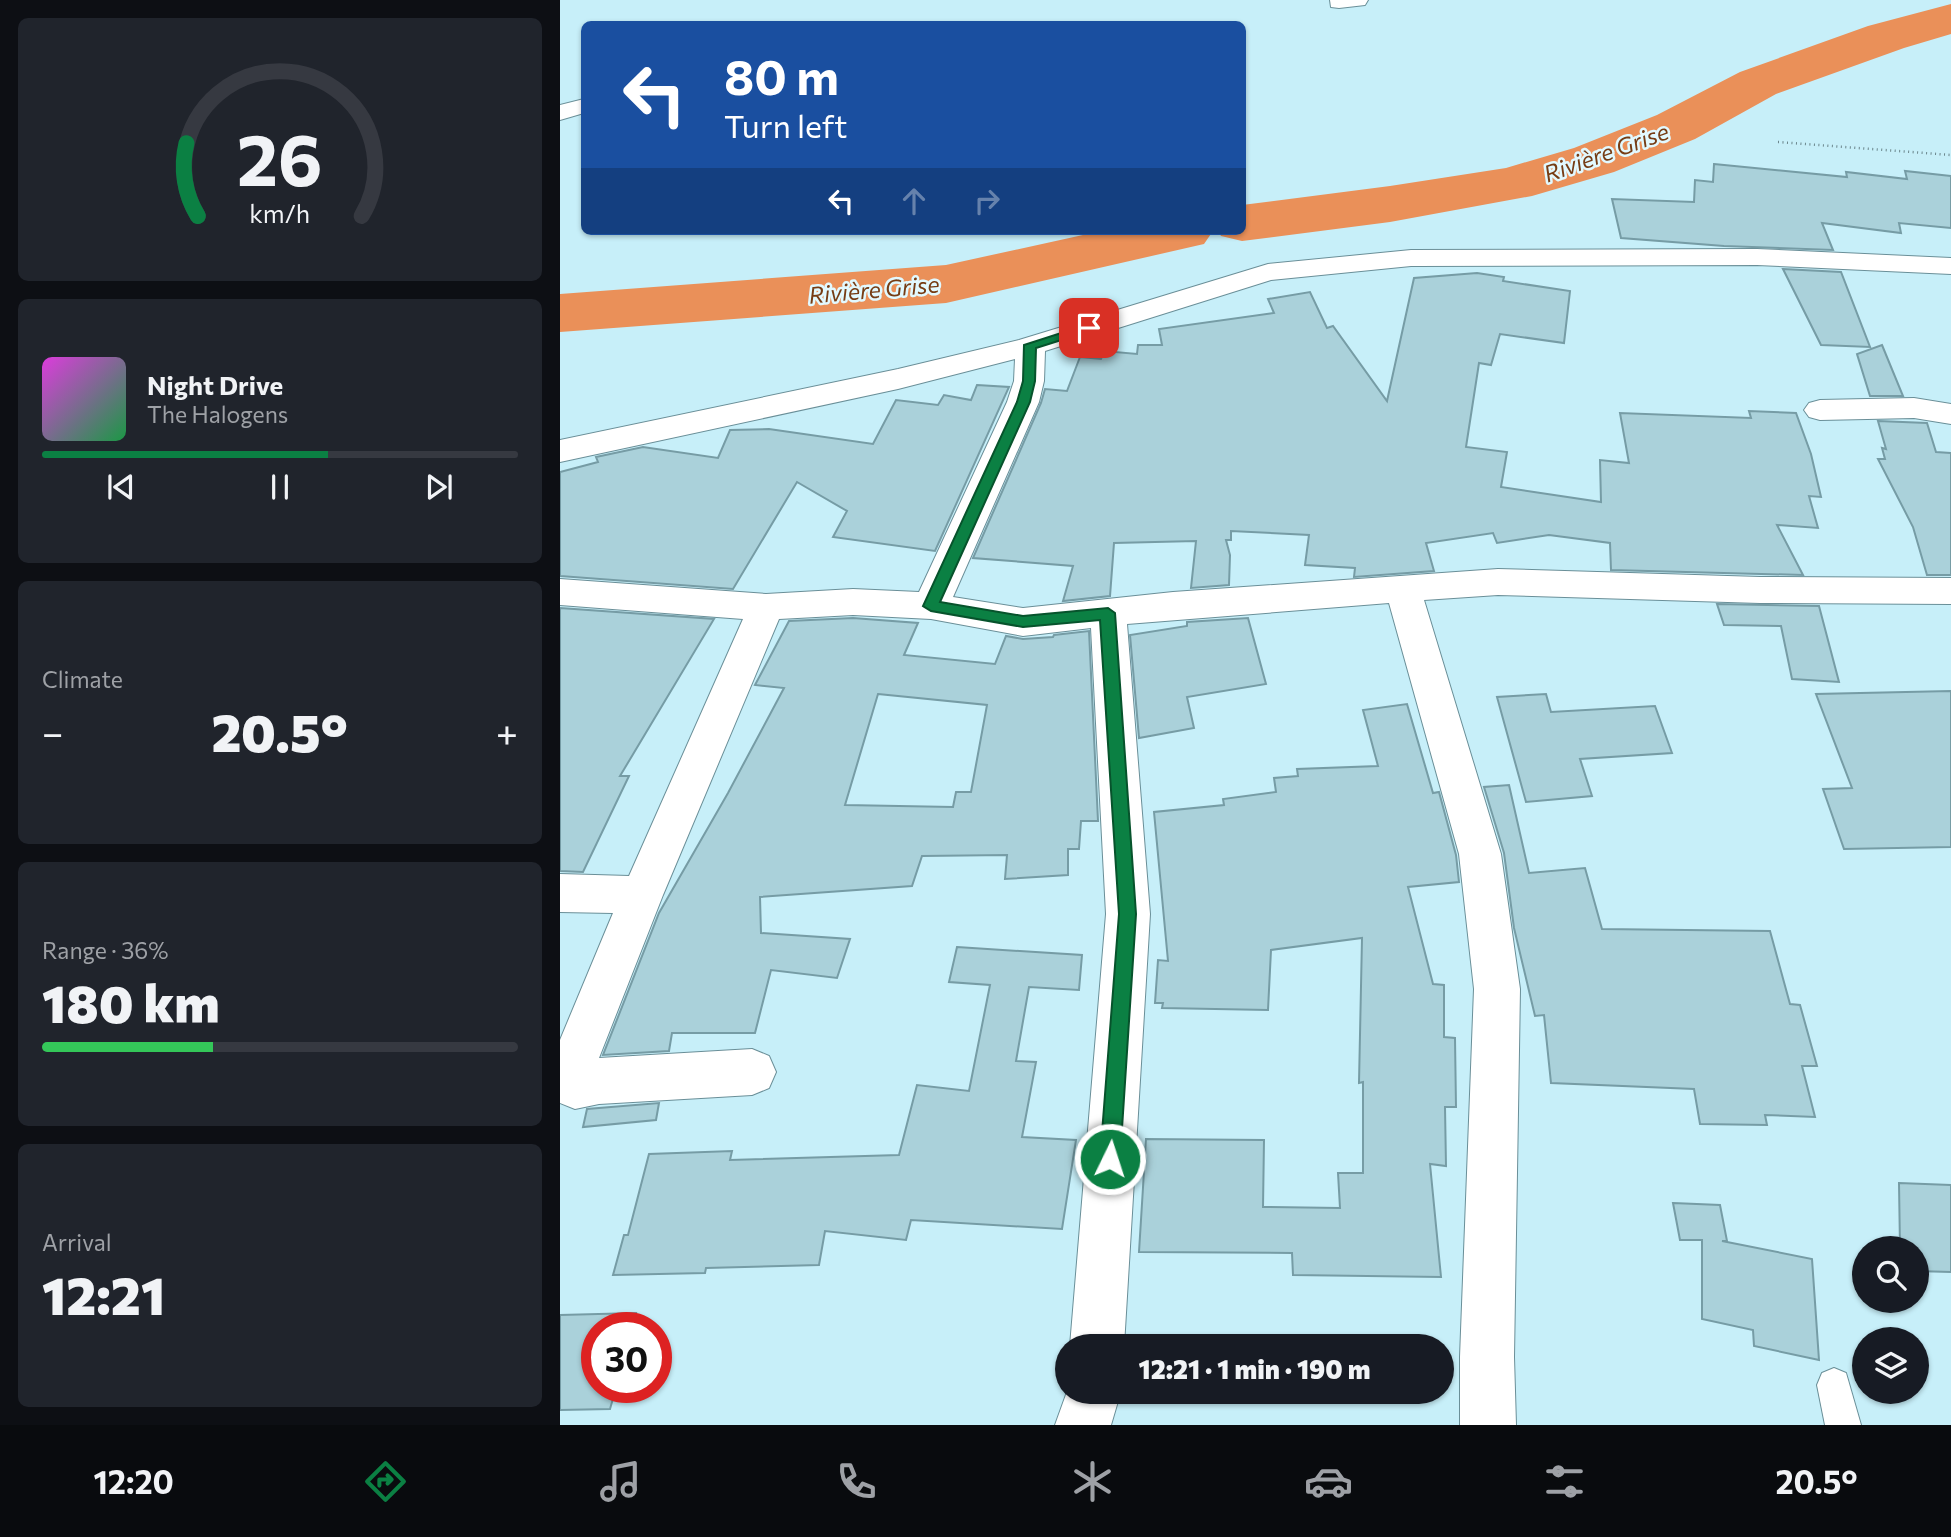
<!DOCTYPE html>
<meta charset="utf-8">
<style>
:root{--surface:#171b24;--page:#20242c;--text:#f1f3f6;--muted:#9ea1a6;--line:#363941;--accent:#0b8043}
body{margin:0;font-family:Commissioner,sans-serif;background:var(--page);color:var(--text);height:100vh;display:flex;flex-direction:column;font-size:26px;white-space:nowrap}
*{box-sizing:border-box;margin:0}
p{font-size:23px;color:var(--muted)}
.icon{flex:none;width:38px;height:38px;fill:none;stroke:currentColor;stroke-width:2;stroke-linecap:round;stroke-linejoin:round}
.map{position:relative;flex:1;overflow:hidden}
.sheet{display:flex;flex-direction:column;gap:18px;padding:18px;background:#0d0f14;width:560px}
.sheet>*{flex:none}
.banner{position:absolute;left:21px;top:21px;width:665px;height:214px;border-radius:10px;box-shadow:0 2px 5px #0004;background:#1a4fa0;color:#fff;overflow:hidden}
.tools{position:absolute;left:1292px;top:1236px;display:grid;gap:14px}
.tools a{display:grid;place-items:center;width:77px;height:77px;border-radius:50%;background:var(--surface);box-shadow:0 2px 5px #0004;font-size:35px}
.speed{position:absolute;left:21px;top:1312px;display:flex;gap:14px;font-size:35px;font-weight:700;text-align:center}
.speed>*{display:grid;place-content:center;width:91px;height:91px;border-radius:50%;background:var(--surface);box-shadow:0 2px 5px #0004;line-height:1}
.speed .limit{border:10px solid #d22;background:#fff;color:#111}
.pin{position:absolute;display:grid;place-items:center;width:60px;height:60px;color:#fff;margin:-30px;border-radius:14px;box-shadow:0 4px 10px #0006}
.me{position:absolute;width:77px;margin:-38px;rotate:4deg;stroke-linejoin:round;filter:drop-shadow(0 0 5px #0008)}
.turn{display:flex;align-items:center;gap:24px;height:147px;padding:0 28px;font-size:32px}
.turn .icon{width:91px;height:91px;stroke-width:2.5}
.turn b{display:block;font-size:49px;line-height:60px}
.lanes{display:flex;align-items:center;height:66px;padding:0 28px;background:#0003;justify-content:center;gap:35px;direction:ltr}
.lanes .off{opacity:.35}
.big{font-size:52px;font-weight:800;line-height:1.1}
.sheet .widget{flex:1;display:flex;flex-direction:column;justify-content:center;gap:10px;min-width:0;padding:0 24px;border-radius:10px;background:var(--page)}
.sheet .dial{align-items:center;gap:0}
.dial svg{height:182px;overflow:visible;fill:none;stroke:var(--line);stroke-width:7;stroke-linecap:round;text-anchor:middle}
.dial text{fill:var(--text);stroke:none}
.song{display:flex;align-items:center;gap:21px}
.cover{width:84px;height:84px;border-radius:10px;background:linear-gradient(135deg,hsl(300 70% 55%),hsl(140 70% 35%))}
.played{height:7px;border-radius:4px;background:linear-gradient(90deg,var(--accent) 60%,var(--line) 60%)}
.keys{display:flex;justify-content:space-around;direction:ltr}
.heat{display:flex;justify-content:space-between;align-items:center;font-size:38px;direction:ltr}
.charge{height:10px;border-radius:5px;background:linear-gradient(90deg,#34c759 36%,var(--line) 0)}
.trip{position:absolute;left:495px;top:1334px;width:399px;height:70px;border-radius:35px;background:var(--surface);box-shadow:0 2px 5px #0004;font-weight:800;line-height:70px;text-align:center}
.tab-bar{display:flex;height:112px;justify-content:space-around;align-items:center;background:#090b0e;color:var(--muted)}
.tab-bar .icon{width:49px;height:49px}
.tab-bar .active{color:var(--accent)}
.tab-bar b{font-size:32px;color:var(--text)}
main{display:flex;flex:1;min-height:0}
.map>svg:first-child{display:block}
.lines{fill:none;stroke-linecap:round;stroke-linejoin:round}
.river{fill:#ea9059;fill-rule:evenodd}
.building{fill:#aad1da;stroke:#769ca5;stroke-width:2;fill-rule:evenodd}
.service-casing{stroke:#6a8f98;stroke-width:2}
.minor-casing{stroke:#6a8f98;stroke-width:2}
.path{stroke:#6a858b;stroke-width:2.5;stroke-dasharray:1 3.5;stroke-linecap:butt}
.service{fill:#fff;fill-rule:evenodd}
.minor{fill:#fff;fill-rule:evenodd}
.route{fill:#0b8043;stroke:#07532c;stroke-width:2}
.labels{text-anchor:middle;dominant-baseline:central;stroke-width:5;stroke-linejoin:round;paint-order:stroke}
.far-water-label{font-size:23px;font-style:italic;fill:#763c14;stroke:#e2f9ff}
</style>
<main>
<section class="sheet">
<div class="widget dial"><svg viewBox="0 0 100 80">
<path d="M14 69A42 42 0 1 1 86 69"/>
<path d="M14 69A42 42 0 0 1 9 37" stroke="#0b8043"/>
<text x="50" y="56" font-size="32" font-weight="700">26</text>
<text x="50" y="72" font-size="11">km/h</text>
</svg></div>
<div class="widget">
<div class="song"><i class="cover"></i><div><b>Night Drive</b><p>The Halogens</p></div></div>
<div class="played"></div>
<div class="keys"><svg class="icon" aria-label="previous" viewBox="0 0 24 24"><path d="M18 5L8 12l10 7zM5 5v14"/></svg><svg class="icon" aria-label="pause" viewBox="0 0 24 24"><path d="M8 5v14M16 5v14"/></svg><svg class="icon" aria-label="next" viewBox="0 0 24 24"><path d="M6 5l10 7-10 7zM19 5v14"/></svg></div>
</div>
<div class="widget"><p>Climate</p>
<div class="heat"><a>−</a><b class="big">20.5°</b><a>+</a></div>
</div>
<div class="widget"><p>Range · 36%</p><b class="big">180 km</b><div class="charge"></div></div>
<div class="widget"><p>Arrival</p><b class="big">12:21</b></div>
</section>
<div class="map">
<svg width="1391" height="1425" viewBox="0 0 1391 1425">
<rect width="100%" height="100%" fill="#c7eff9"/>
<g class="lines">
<g class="river">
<polygon points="1391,4 1391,34 1344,48 1216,94 1135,139 1054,172 972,196 830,222 682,241 661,236 658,231 682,231 682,205 830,186 946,168 1014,148 1097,115 1180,72 1308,26"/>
<polygon points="541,231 653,231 644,244 386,303 0,332 0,294 386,265"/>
</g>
</g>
<g class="building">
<polygon points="1154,164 1287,177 1286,172 1347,179 1345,171 1391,176 1391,228 1339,223 1341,233 1262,223 1273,250 1164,246 1061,238 1052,199 1134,202 1135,180 1153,182"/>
<polygon points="1223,269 1281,272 1310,347 1261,345"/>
<polygon points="917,273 944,277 943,281 1010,291 1004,343 940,334 931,365 919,363 906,447 947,452 941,487 1041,502 1040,460 1069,463 1060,413 1191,418 1189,411 1236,413 1251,454 1261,497 1249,496 1258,528 1217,525 1243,575 1051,570 1050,543 989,535 937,543 933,533 866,543 874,571 794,577 795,568 745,565 749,535 671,531 671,540 666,540 670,555 669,585 631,588 636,541 554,543 550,596 503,601 513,566 413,558 481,403 485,389 507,391 520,357 541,359 544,351 577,354 578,345 602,345 599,329 714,313 708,299 750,292 767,328 773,326 827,401 854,278"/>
<polygon points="1322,345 1343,396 1310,396 1297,354"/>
<polygon points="417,385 449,387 375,551 273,537 287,511 237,482 173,589 0,576 0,472 38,462 36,457 83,447 158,458 170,430 209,429 313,444 336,400 378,405 384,395 411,400"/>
<polygon points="1318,421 1367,423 1376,452 1391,453 1391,575 1367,575 1353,527 1318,459 1325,459 1322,448 1326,449"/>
<polygon points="1157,604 1259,606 1279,682 1232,679 1221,626 1164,625"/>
<polygon points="0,608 154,619 60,776 69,776 23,872 0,871"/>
<path d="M293,618l65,5 -14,32 91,9 11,-28 17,3 30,-2 1,-2 35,-4 9,190h-17l-2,28h-11v26l-63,4 2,-24 -85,1 -10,30 -152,11 1,36 89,6 -13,39 -66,-8 -16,63h-83l-3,18 -66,4 56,-142 69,-120 56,-105 -29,-3 34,-64zM318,694l109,11 -16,87h-15l-3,15 -108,-2z"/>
<polygon points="688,618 706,684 627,697 634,728 579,738 570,635 627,626 627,622"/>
<polygon points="1391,691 1391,847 1284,849 1263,789 1292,788 1256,694"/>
<polygon points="986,694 991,712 1095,706 1112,753 1020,759 1032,796 966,802 937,697"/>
<polygon points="847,704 873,793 879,792 896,855 899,882 848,887 873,984 884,985 884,1037 895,1038 896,1107 885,1107 886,1166 870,1164 881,1277 733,1275 732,1253 579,1252 586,1139 704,1140 703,1207 780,1208 778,1173 803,1173 803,1082 799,1083 802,938 711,950 708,1010 602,1008 603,1003 595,1003 598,960 608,961 594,812 664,805 663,799 716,792 714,778 738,776 737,769 818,766 803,710"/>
<polygon points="949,785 969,873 1025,868 1042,929 1210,931 1230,1004 1240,1005 1257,1066 1242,1066 1255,1117 1205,1115 1207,1125 1140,1124 1134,1089 991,1083 984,1015 975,1016 954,928 944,853 924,787"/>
<polygon points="397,947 522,955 519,990 469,987 456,1061 476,1062 462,1137 516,1140 502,1229 351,1220 346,1240 265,1231 259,1265 146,1268 145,1273 53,1275 64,1235 68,1235 89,1154 172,1151 170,1160 339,1155 357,1085 409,1091 430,985 389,982"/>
<polygon points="99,1103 96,1120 23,1127 27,1109"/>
<polygon points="1339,1183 1391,1185 1391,1272 1356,1271 1356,1248 1340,1248"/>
<polygon points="1113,1203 1160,1205 1167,1241 1162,1241 1252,1259 1259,1360 1194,1346 1193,1330 1142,1319 1142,1240 1120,1240"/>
<polygon points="76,1313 72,1328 37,1328 37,1388 56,1388 50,1409 0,1410 0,1315"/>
</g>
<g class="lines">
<defs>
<polygon id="service" points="1274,1368 1286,1373 1301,1425 1265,1425 1257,1385 1262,1373"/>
<g id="minor">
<polygon points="770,0 808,0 805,5 779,8 771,7"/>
<polygon points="24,99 24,113 0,120 0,105"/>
<polygon points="1197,249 1391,258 1391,274 1197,265 851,266 711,280 485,351 484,381 479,402 393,597 463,608 613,592 938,569 1200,577 1391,578 1391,604 1200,603 938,595 864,600 941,854 960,989 954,1357 956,1425 900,1425 900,1357 914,989 899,854 829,603 567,624 590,914 564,1346 510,1346 546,914 531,628 463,636 371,619 293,615 219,619 103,895 39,1058 192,1049 209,1056 216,1072 209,1088 192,1095 39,1104 15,1109 0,1103 0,1040 53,913 0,912 0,874 69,876 183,619 0,605 0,579 206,594 293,589 359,592 447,402 454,381 455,359 338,389 0,462 0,440 338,369 459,340 708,264 851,250"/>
<polygon points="1354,398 1391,404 1391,424 1354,418 1260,420 1249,417 1244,410 1249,403 1260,400"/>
<polygon points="508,1389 508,1391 561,1391 551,1425 495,1425"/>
</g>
</defs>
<use href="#service" class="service-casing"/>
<use href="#minor" class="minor-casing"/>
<polyline class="path" points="1218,142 1391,155"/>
<use href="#service" class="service"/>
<use href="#minor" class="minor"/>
</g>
<polygon class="route" points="529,324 533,325 533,330 476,348 475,381 470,402 380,602 463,616 548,608 555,613 576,914 560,1159 557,1166 550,1169 543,1166 540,1159 559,914 540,620 463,627 371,611 363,606 457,402 463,381 464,345"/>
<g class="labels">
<g class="far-water-label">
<text transform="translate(1046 152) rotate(-20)">Rivière Grise</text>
<text transform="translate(314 289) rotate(-5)">Rivière Grise</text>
</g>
</g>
</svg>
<div class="tools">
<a><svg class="icon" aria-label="search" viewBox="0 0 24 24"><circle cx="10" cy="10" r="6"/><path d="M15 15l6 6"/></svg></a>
<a><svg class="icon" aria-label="layers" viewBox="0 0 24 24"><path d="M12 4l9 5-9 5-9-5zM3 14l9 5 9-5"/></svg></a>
</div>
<div class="speed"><div class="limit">30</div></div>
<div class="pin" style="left:529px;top:328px;background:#d93025"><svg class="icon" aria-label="arrive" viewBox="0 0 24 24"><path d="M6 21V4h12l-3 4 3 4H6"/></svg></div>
<svg class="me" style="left:550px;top:1159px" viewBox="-20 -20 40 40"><circle r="17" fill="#0b8043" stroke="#fff" stroke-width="3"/><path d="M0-11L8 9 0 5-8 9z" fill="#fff"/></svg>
<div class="trip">12:21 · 1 min · 190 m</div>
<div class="banner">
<div class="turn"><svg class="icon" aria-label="left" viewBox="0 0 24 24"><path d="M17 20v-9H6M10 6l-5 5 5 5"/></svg><div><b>80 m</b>Turn left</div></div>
<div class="lanes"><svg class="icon" aria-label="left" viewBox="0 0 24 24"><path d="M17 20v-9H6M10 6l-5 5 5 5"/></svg><svg class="icon off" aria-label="ahead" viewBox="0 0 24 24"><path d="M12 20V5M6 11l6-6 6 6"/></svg><svg class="icon off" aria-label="right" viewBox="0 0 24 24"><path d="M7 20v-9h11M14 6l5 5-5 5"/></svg></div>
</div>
</div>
</main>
<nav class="tab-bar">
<b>12:20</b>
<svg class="icon active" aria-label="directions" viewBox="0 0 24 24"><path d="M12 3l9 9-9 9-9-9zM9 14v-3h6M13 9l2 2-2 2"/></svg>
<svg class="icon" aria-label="music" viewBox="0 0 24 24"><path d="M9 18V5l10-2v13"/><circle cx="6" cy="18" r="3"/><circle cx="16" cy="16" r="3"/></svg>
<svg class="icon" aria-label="phone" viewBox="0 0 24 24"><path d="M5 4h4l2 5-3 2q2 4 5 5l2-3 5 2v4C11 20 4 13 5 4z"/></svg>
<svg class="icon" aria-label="climate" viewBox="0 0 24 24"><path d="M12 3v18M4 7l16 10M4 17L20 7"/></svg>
<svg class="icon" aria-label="car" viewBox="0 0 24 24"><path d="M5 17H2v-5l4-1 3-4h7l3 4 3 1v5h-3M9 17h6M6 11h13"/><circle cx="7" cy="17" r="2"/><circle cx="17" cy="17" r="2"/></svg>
<svg class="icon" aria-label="filters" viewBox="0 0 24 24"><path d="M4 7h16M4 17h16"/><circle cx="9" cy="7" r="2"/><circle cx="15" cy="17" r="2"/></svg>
<b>20.5°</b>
</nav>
